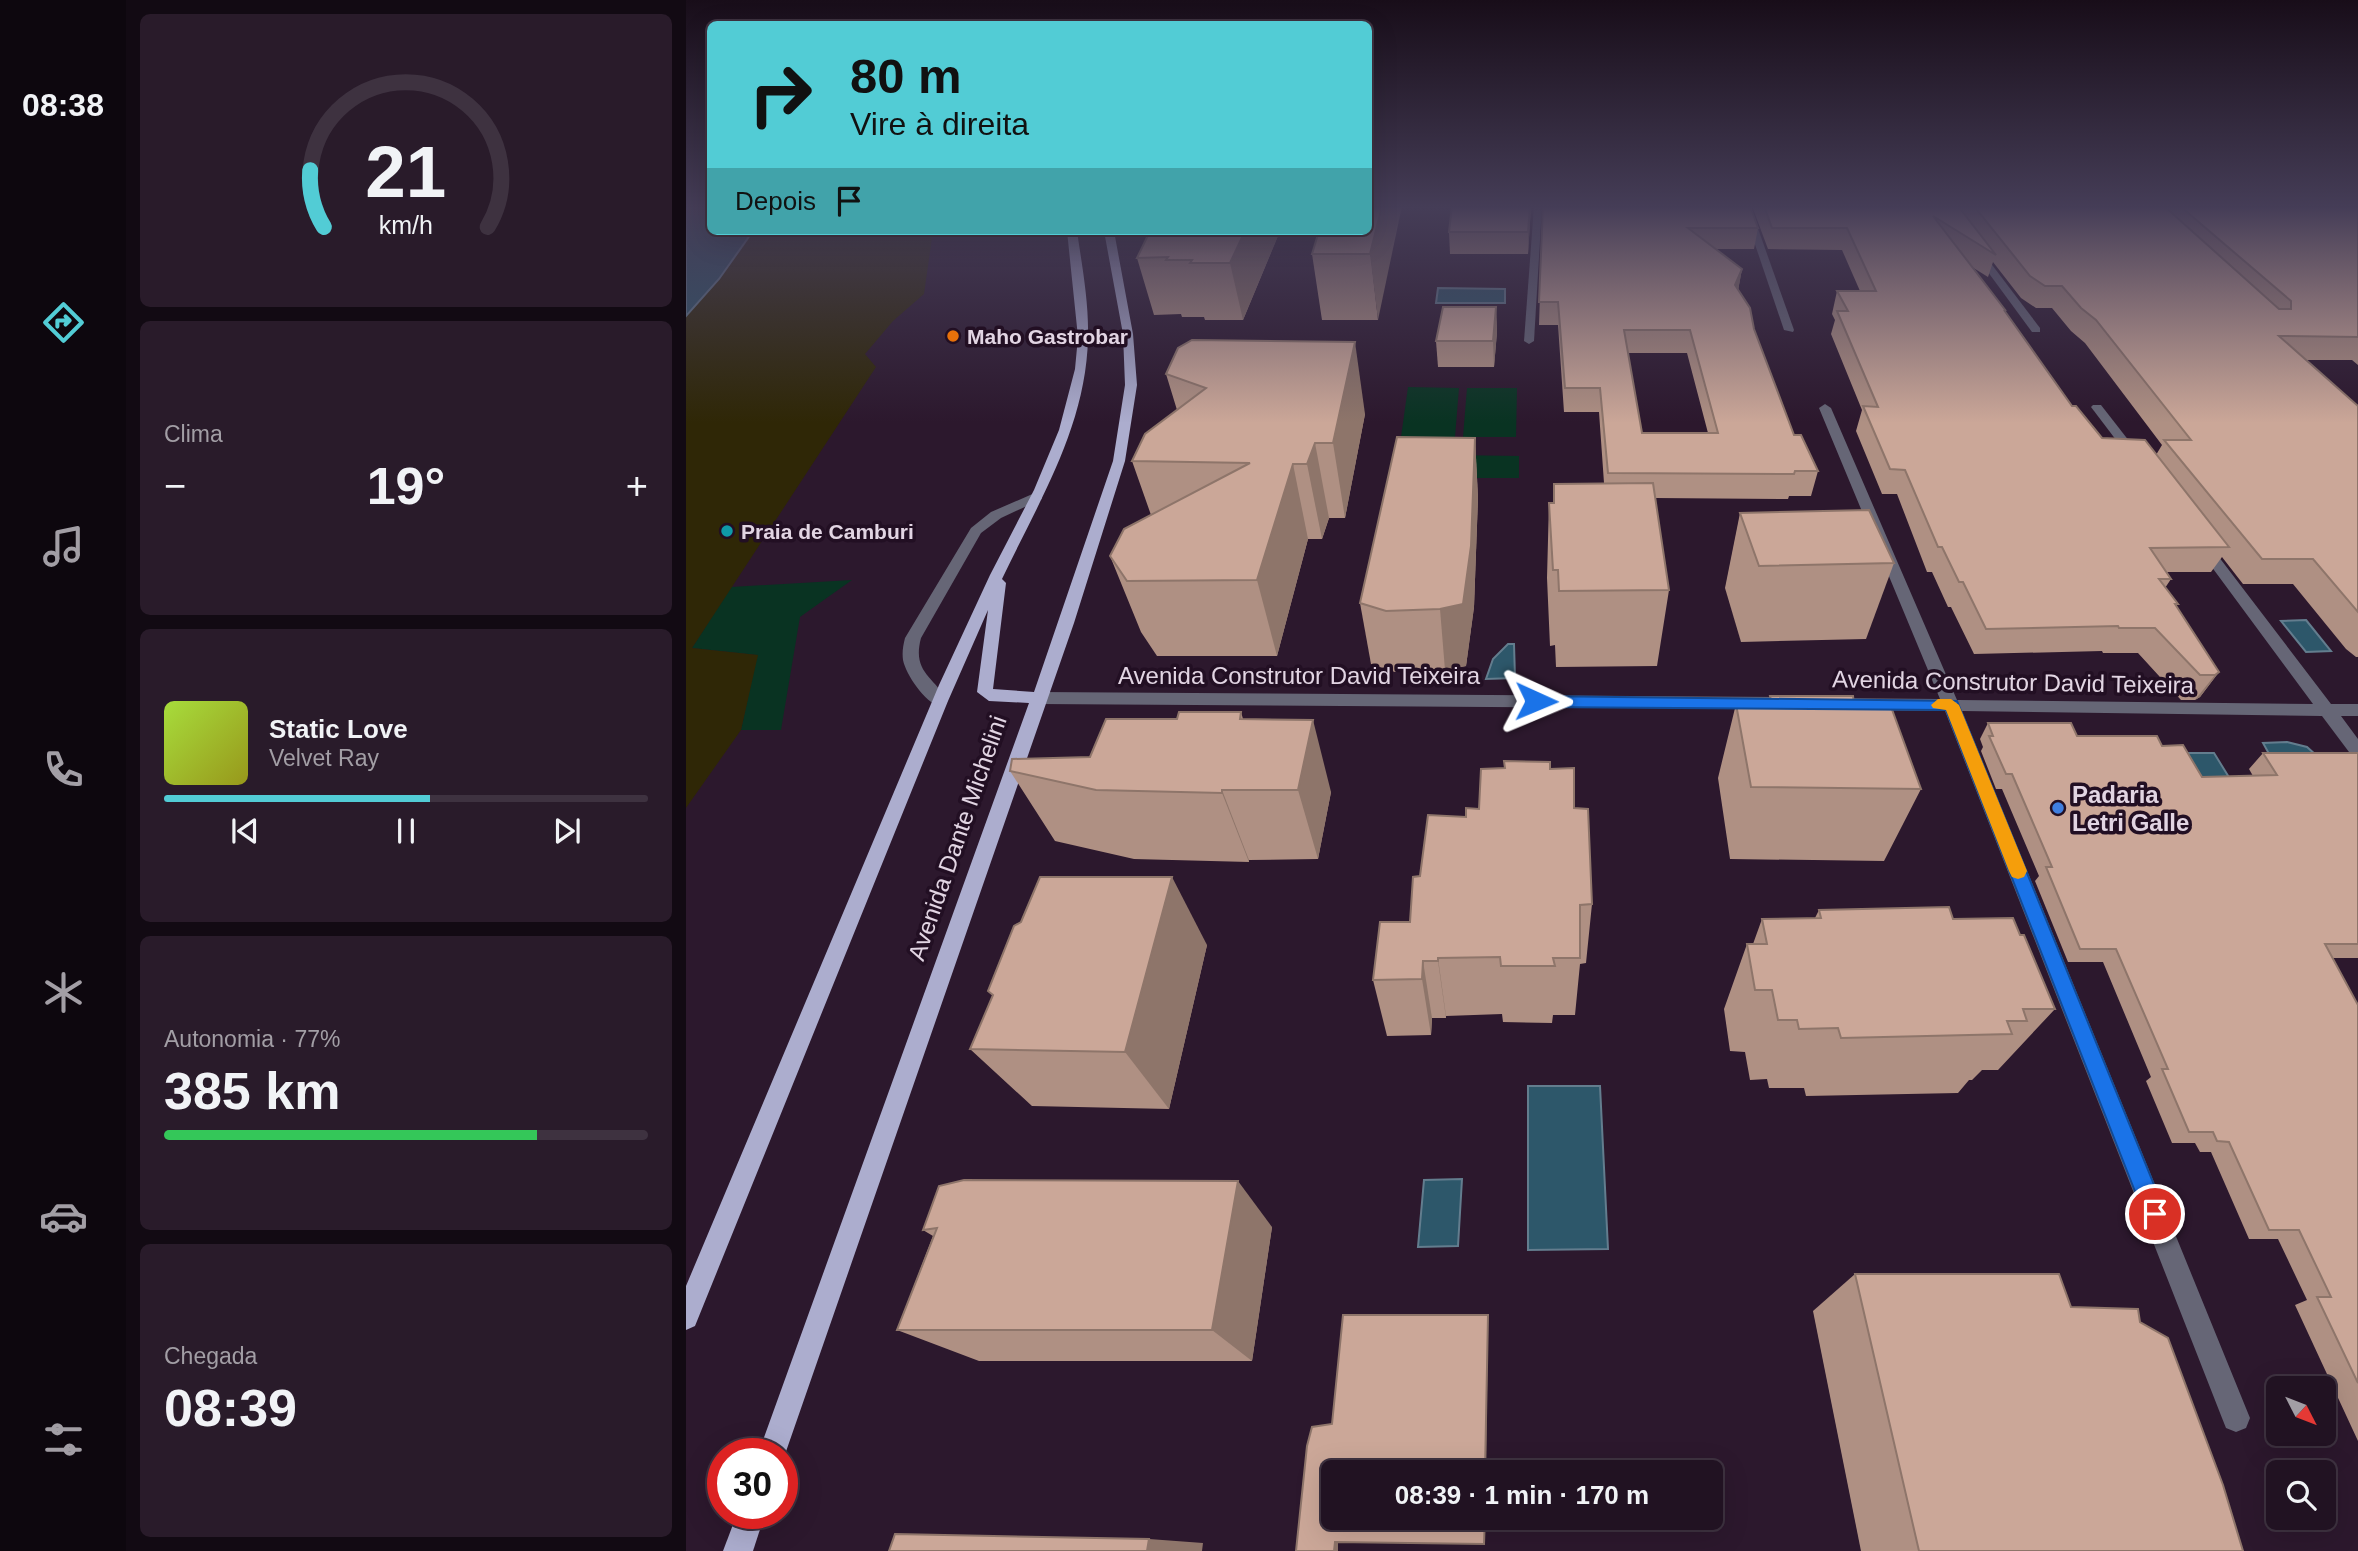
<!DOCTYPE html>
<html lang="pt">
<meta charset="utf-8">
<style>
:root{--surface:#211222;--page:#291b2a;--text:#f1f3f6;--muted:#a29ea5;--line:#3e3240;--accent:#52ccd5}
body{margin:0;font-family:Arial,sans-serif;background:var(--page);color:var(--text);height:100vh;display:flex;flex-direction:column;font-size:26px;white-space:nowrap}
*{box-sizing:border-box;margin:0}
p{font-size:23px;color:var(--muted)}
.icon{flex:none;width:38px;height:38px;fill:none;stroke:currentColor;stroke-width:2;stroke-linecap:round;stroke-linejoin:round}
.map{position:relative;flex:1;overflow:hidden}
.side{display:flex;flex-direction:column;gap:14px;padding:14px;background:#120a13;width:560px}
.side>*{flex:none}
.hud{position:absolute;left:21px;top:21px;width:665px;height:214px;border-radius:10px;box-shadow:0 7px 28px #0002,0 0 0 2px var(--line);background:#52ccd5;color:#111;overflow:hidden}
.needle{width:46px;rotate:132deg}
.fabs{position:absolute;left:1580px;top:1376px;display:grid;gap:14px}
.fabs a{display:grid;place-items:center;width:70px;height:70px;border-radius:10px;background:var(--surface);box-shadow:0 7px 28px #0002,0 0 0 2px var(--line);font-size:35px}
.speed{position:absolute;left:21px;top:1438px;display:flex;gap:14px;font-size:35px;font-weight:700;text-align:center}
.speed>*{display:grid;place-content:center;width:91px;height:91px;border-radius:50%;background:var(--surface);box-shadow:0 7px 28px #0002,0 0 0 2px var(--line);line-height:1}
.speed .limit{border:10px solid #d22;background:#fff;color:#111}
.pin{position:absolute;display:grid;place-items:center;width:60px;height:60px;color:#fff;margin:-30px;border:4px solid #fff;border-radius:50%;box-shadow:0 2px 7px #0007}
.me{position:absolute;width:77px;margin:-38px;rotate:91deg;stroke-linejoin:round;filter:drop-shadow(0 0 5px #0008)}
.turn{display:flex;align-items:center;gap:24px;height:147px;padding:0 28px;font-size:32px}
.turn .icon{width:91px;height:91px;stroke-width:2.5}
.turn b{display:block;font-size:49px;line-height:60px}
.then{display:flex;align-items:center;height:66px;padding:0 28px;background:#0003;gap:14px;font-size:26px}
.big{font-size:52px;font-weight:700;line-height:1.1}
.side .card{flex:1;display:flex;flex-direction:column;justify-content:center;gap:10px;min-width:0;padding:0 24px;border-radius:10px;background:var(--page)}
.side .dial{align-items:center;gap:0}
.dial svg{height:182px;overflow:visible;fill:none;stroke:var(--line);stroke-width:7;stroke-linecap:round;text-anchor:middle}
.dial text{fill:var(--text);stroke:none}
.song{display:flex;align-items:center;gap:21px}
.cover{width:84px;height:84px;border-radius:10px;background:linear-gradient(135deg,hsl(80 70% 55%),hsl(60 70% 35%))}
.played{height:7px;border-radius:4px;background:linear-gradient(90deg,var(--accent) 55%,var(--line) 55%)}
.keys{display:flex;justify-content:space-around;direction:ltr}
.heat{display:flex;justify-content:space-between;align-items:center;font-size:38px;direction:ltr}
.charge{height:10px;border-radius:5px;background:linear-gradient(90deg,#34c759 77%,var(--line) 0)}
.trip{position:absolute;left:635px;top:1460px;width:402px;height:70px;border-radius:10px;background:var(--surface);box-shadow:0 7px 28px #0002,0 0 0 2px var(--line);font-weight:700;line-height:70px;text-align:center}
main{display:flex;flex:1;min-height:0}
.tab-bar{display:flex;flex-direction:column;width:126px;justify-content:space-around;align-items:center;background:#0d070e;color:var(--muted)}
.tab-bar .icon{width:49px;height:49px}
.tab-bar .on{color:var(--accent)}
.tab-bar b{font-size:32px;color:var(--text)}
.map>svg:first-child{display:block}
.green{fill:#093322}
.sand{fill:#2f2706}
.water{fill:#2d576a;stroke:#637d8e;stroke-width:2}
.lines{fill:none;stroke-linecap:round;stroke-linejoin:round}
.minor{fill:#666676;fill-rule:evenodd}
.major{fill:#acadce;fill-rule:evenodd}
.wall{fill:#af9083;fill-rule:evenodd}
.shaded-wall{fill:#8e756a}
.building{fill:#cba798;stroke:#8e756a;stroke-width:2;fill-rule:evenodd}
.route{fill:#1a73e8;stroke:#114b97;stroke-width:2}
.slow{fill:#f59e0b}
.food-dot{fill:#e8710a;stroke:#220f23;stroke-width:2.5}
.culture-dot{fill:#0f9aa8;stroke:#220f23;stroke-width:2.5}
.shop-dot{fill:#3f7fe0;stroke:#220f23;stroke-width:2.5}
.labels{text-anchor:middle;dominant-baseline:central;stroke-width:7;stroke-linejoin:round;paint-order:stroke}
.far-poi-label{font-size:21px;font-weight:bold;fill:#e2d5e3;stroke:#220f23;text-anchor:start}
.street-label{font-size:24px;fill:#e2d5e3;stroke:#220f23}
.poi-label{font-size:24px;font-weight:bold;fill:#e2d5e3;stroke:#220f23;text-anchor:start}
</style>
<main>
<nav class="tab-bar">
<b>08:38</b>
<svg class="icon on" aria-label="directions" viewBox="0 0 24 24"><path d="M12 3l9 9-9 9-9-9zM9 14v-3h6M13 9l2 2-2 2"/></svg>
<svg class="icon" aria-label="music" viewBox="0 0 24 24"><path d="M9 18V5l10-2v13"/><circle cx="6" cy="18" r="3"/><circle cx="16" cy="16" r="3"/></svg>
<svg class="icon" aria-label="phone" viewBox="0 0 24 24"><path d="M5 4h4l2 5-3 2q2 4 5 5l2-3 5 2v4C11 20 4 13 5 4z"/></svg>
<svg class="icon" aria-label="climate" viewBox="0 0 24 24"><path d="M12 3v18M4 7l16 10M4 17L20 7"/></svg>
<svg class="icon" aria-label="car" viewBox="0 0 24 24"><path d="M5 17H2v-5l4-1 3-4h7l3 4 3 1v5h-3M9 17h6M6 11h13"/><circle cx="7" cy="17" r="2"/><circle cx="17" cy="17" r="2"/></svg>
<svg class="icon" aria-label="filters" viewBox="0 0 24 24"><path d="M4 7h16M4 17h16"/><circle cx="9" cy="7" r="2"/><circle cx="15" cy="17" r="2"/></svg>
</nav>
<section class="side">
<div class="card dial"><svg viewBox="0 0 100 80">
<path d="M14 69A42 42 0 1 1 86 69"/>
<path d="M14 69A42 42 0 0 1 8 44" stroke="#52ccd5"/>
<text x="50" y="56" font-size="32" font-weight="700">21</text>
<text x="50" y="72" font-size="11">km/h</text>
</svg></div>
<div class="card"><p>Clima</p>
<div class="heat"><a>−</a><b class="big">19°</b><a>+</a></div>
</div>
<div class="card">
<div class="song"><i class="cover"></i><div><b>Static Love</b><p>Velvet Ray</p></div></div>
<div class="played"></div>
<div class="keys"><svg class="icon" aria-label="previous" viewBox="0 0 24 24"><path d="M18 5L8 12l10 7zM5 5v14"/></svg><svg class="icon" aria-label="pause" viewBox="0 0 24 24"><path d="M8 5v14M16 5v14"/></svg><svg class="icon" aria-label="next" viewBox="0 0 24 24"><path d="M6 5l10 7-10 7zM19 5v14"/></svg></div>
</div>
<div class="card"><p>Autonomia · 77%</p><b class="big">385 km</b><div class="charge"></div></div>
<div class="card"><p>Chegada</p><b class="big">08:39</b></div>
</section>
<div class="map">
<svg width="1672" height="1551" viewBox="0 0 1672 1551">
<rect width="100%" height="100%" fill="#2c182d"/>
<g class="green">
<polygon points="722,387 773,388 769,437 715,437"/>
<polygon points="781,388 831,388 830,437 777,437"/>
<polygon points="765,455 833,456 833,478 730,478"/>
<polygon points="166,580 114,617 95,730 55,730 71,655 6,648 45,587"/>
</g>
<polygon class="sand" points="67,231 247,231 238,294 207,321 179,354 190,367 6,648 72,655 55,730 0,808 0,316 33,279"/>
<g class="water">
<polygon points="0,206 24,206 24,231 67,231 33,279 0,316"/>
<polygon points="752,288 819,289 819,303 750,303"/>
<polygon points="1620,620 1645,651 1620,652 1595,621"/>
<polygon points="822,644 828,644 829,678 800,679 807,659"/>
<polygon points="1601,742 1621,747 1630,755 1587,761 1577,743"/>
<polygon points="1501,753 1528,753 1549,787 1520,787"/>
<polygon points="842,1086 914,1086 922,1249 842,1250"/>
<polygon points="776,1179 772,1246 732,1247 738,1180"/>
</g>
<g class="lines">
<g class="minor">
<polygon points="848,206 856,206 848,341 843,344 838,341"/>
<polygon points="1056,206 1064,206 1108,330 1107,332 1098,330"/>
<polygon points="1288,249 1294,249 1354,328 1354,332 1346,332 1288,253"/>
<polygon points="1139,404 1145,408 1271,700 1627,704 1511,547 1518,543 1523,544 1645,704 1672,704 1672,716 1655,716 1672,739 1672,757 1666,756 1636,716 1276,711 1564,1418 1560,1428 1550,1432 1540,1428 1536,1418 1259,711 1147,710 1139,704 1147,698 1254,699 1133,408"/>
<polygon points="1407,405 1415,405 1454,455 1454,461 1446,461 1405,407"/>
<path d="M351,492l5,1v6l-41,19 -20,15 -60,105c-9,34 12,38 27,63l-8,6c-15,-5 -34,-32 -37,-47 -1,-8 0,-14 2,-22l66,-110 20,-16z"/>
<polygon points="352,692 1105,697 1113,703 1105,709 352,704 344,698"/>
</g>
<g class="major">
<path d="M381,231h10c5,35 12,71 11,107 -2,89 -49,163 -86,241l4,4 -13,106 41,3 79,-231 12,-76 -2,-51 -19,-103h10l19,103 4,51 -12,76 -51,162 -292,840v-9h-24l271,-751 -40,-2 -12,-9 11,-82 -40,91 -253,625 -9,4v-44l253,-601 51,-110 44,-85 25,-60 16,-61 3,-32z"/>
<polygon points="51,1514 79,1514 67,1551 37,1551"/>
</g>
</g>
<g class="wall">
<polygon points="766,206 845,206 842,254 764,254 763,232"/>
<path d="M857,206l215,22 -4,21h-38l26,20 -4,21 56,145 24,36 -7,25h-22l-1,3 -133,-1 14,92 -12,76 -101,1 -1,-22 -5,1 -3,-68 2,-75h5l50,-20 -5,-71h-35l-6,-87h-19zM942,353h59l21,80h-66z"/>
<path d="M1066,206h606v159l-6,-5h-46l52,46v251h-2l-10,-8 -53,-65h-50l-21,-27 -11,15h-44l4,7 -6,9 13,16 -2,2 43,66 -19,25 -5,3h-14l-43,-47h-35l-1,-2 -128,3 -23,-47h-3l-16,-35h-5l-30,-78h-15l-26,-63 6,-21 -31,-76 4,-14 -3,-6 5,-23h23l-18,-41 -74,-1zM1307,262l28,36 15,10h16l19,23 14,12 77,102 -6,10 -54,-17 -30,-32 -66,-93v-2l-34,-44 16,10z"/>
<polygon points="594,231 557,320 519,320 518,317 496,317 495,314 468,315 451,258"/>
<polygon points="682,231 692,320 636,320 626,254"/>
<polygon points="810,307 811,332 808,367 752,367 750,341"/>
<polygon points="480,374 679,414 659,518 643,518 636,539 622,539 591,656 471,656 455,632 424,556 465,515 446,461 491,410"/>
<polygon points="789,438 792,498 788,607 780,666 759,670 709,672 685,664 674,603"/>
<polygon points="1054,513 1208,563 1180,639 1055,642 1039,588"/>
<polygon points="1084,696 1168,704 1235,789 1198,861 1044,859 1032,778 1050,704 1082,704"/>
<polygon points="555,712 557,719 645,792 632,859 563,860 563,862 448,859 369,841 324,771 404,757 491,719"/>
<polygon points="1302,723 1391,736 1476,746 1516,777 1567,776 1563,769 1577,753 1672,753 1672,958 1646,958 1672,1005 1672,1441 1609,1305 1621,1300 1592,1239 1563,1239 1525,1152 1514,1152 1509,1143 1486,1143 1460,1081 1465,1077 1417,962 1382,962 1349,881 1353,876 1316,789 1310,789 1295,751 1297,747 1294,739"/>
<polygon points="864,769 888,808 906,904 900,963 894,964 889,1015 867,1015 866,1023 817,1022 816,1014 760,1016 760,1018 746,1018 745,1035 701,1036 687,980 724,922 780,817"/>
<polygon points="1133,910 1267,919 1334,935 1369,1009 1312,1070 1296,1070 1286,1080 1283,1080 1272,1093 1120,1096 1118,1088 1083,1088 1081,1079 1064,1080 1059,1052 1044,1051 1038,1009 1061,944 1067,944 1076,919 1129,918"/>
<polygon points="521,945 483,1109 346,1106 284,1049 307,996 302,991"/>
<polygon points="253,1186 586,1227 566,1361 293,1361 211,1330 247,1236 237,1230"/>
<polygon points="1169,1274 1385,1307 1454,1322 1557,1551 1175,1551 1127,1311"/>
</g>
<g class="shaded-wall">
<polygon points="696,206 716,206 692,320 684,254"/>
<polygon points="844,206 845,206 842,254 842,232"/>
<polygon points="559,231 594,231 557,320 544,263"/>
<polygon points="1056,269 1052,291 1049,285"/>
<polygon points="810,307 811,332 808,367 807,341"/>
<polygon points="669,342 679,414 659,518 647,443"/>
<polygon points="789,438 792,498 788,607 780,666 759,670 754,609"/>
<polygon points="629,443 643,518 636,539 621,464"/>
<polygon points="607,464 622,539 591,656 571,580"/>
<polygon points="1533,672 1514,697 1509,700 1529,675"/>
<polygon points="627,720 645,792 632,859 612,790"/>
<polygon points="536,790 563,860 563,862 536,793"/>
<polygon points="486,877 521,945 483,1109 439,1052"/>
<polygon points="752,958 760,1016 760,1018 752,961"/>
<polygon points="737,961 746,1018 745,1035 736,979"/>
<polygon points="552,1181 586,1227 566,1361 526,1330"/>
<polygon points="802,1315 800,1472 799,1472"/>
<polygon points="463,1539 517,1543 516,1551 461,1551"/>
<polygon points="649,1542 652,1542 652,1551 648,1551"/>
</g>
<g class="building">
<polygon points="682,206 696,206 684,254 626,254 633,231 682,231"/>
<polygon points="766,206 844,206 842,232 763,232"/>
<path d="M857,206h207l8,22h-70l54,41 -7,16 15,23 4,21 40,106h7l17,36h-23l-1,3 -186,-1 -8,-85h-35l-7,-86h-19zM938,330h66l28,103h-76z"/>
<polygon points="1078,206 1272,206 1310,255 1247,216 1320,311 1318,310 1386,406 1390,406 1416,438 1459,440 1543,547 1464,548 1485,579 1473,579 1492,604 1489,604 1533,672 1529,675 1514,675 1469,628 1433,628 1432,626 1300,629 1277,582 1273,582 1256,547 1252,547 1219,470 1204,469 1177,406 1192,407 1151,311 1162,311 1151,291 1190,291 1161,228 1086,228"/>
<polygon points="1288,206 1478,206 1593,309 1605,309 1605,301 1494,206 1672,206 1672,337 1593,336 1672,406 1672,612 1627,559 1576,559 1478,440 1505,440 1410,320 1395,308 1376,286 1359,286 1344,276"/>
<polygon points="464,231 559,231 544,263 504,263 506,260 480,260 482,257 451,258"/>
<polygon points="757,307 810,307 807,341 750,341"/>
<polygon points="506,340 669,342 647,443 629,443 621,464 607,464 571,580 441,581 424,556 438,529 564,463 446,461 459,434 520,388 480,374 492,348"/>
<polygon points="711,437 789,438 785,546 777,604 754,609 700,611 674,603"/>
<polygon points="967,483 983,590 873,591 872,570 867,570 863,503 868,503 868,484"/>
<polygon points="1183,510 1208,563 1073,566 1054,513"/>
<polygon points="1084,696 1167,696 1168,704 1204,704 1235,789 1065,787 1050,704 1086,704"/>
<polygon points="493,712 555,712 554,719 627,720 612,790 536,790 536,793 410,790 324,771 326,759 404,757 420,719 491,719"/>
<polygon points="1302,723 1385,723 1391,736 1471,736 1476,746 1497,745 1516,777 1591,775 1577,753 1672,753 1672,944 1639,944 1672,1005 1672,1383 1631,1297 1645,1297 1613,1230 1583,1230 1543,1142 1531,1141 1527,1132 1503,1132 1476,1069 1482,1069 1430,949 1394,949 1360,867 1366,867 1326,774 1320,774 1303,736 1307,736"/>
<polygon points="818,761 864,762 864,769 888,768 888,808 902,809 906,904 894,905 894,958 867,958 869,966 815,966 814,957 752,958 752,961 737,961 736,979 687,980 694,922 724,922 727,877 734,876 742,815 780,817 780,808 793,809 795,769 819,768"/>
<polygon points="354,877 486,877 439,1052 284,1049 307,995 302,991 328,926 335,922"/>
<polygon points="1263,907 1267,919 1327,918 1334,935 1338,935 1369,1009 1337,1009 1341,1021 1321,1021 1326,1034 1155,1038 1152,1028 1113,1029 1111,1020 1092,1020 1086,990 1069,990 1061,944 1081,944 1076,919 1135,918 1133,910"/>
<polygon points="278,1180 552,1181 526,1330 211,1330 251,1228 237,1230 253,1186"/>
<polygon points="1169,1274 1373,1274 1385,1307 1452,1309 1454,1322 1482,1338 1537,1485 1557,1551 1233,1551"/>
<polygon points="657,1315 802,1315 799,1472 648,1472 648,1517 799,1517 798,1544 649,1542 648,1551 610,1551 621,1446 626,1427 646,1424"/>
<polygon points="209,1534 463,1539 461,1551 203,1551"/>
</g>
<linearGradient id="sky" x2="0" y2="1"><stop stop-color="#180d19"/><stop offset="0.49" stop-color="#453d57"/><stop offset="1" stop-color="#453d57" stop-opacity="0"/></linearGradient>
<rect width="1672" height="423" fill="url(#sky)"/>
<polygon class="route" points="850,696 1271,701 1480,1214 1477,1222 1469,1225 1461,1222 1260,710 850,707 843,701"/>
<polygon class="slow" points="1252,699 1265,699 1273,705 1341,871 1338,877 1332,879 1326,877 1323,871 1260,710 1247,708 1245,705"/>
<circle class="food-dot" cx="267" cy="336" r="7"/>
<circle class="culture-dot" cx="41" cy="531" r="7"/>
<circle class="shop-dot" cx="1372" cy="808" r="7"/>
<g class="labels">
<g class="far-poi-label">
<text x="281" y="336">Maho Gastrobar</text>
<text x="55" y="531">Praia de Camburi</text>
</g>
<g class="street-label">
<text x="613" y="675">Avenida Construtor David Teixeira</text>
<text transform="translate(1327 682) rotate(1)">Avenida Construtor David Teixeira</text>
<text transform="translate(271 838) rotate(-71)">Avenida Dante Michelini</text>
</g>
<g class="poi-label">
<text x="1386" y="794">Padaria<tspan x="1386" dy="28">Letri Galle</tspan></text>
</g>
</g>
</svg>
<div class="fabs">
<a><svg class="needle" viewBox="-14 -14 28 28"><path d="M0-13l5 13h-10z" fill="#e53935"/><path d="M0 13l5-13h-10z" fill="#a29ea5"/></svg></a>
<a><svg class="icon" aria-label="search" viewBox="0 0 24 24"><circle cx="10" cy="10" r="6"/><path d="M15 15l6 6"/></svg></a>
</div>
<div class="speed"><div class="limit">30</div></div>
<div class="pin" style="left:1469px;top:1214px;background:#d93025"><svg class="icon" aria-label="arrive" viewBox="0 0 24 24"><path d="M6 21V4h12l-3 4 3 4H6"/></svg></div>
<svg class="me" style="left:850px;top:701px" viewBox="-20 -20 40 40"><path d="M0-17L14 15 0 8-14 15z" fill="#1a73e8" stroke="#fff" stroke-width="4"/></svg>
<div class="trip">08:39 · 1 min · 170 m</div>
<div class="hud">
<div class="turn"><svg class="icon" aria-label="right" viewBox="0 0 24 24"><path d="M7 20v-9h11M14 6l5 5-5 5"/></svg><div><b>80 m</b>Vire à direita</div></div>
<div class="then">Depois<svg class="icon" aria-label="arrive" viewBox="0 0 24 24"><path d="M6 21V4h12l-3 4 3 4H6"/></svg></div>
</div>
</div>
</main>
